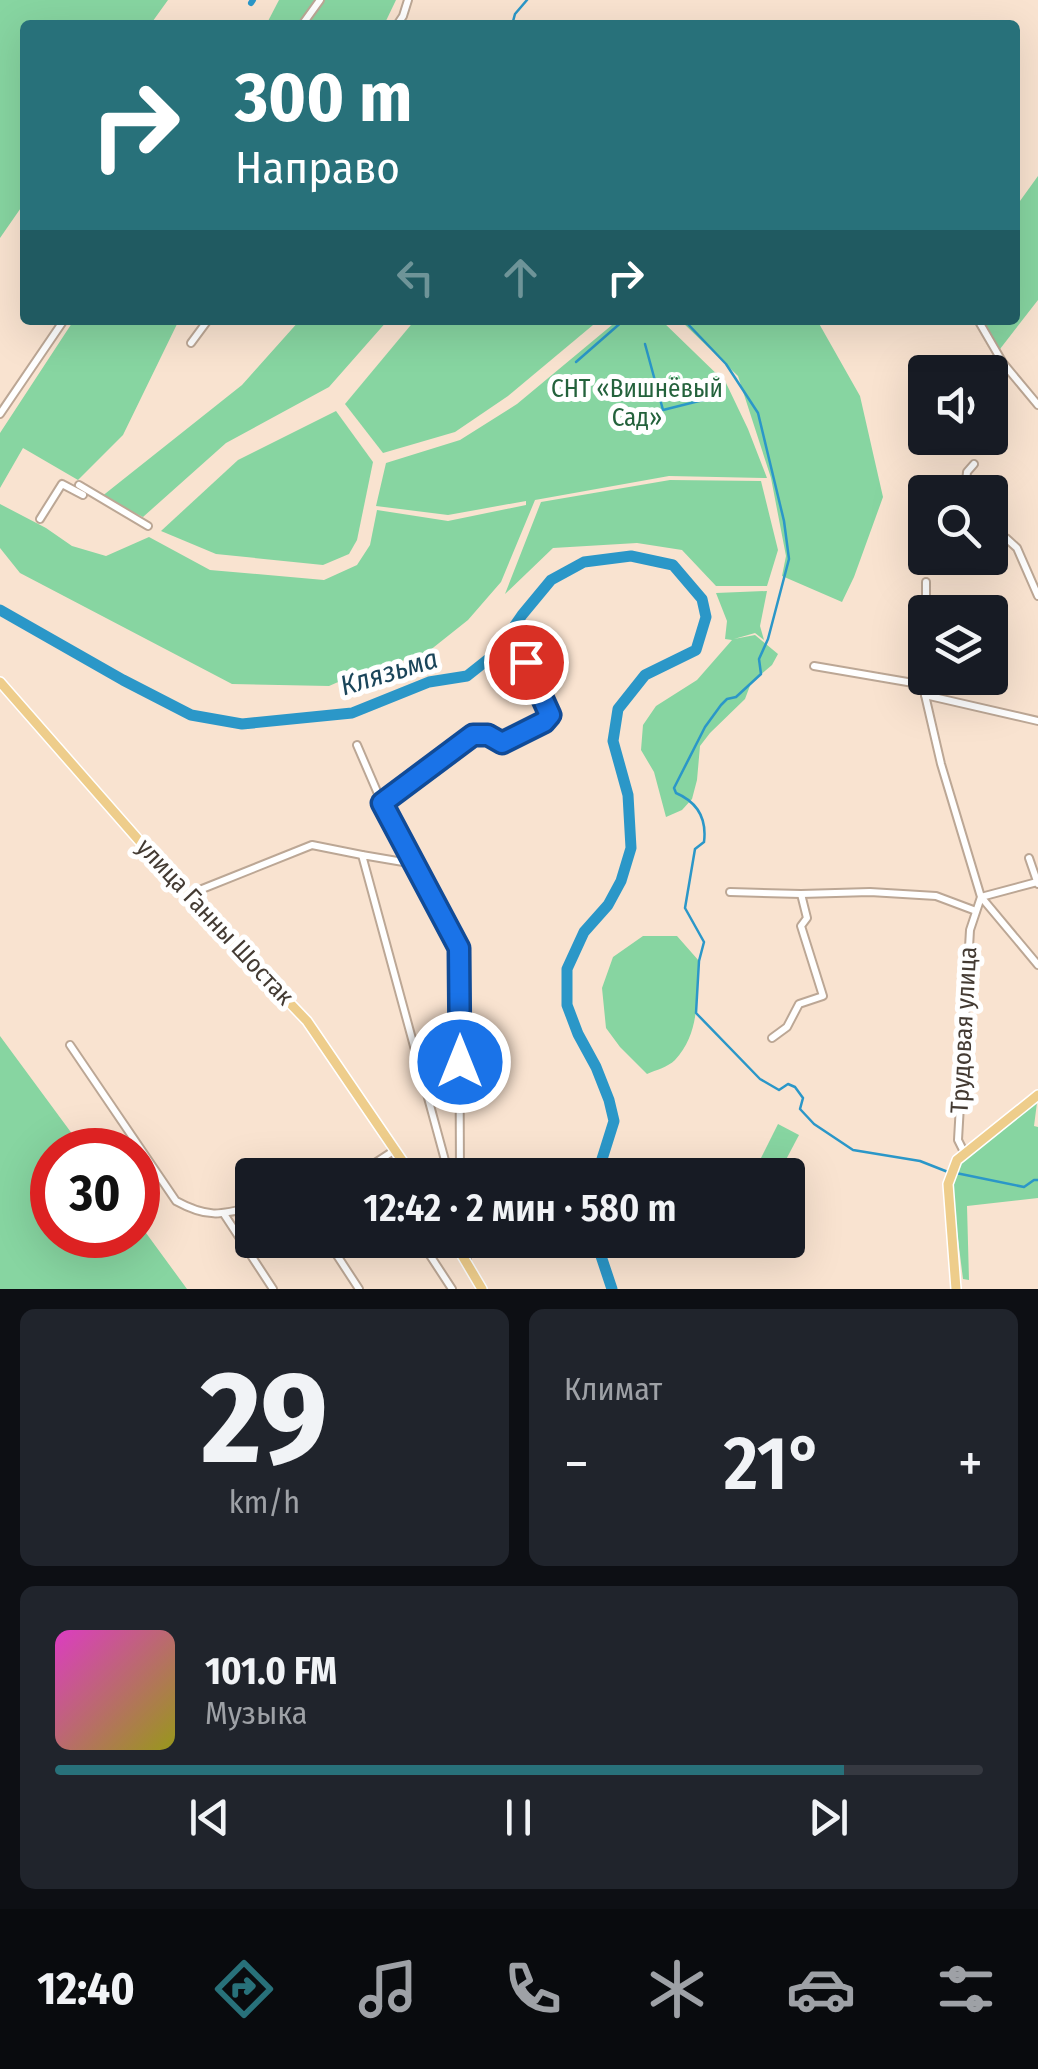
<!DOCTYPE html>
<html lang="ru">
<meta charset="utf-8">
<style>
:root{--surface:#171b24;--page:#20242c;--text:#f1f3f6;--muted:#9ea1a6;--line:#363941;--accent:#28717a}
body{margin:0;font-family:"Fira Sans Condensed",sans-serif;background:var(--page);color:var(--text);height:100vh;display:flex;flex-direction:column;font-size:38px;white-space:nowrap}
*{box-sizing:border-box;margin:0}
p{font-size:32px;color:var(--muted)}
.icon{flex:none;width:55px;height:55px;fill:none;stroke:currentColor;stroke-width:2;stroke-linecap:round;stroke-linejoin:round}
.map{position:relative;height:1289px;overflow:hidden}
.drawer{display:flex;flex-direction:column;gap:20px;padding:20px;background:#0d0f14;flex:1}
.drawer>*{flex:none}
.top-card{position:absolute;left:20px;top:20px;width:1000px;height:305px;border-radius:10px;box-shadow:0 10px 40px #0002;background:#28717a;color:#fff;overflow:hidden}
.tools{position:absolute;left:908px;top:355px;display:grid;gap:20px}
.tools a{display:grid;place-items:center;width:100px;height:100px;border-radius:10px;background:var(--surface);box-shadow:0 10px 40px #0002;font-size:50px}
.speed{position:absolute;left:30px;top:1128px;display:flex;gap:20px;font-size:50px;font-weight:700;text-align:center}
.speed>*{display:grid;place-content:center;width:130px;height:130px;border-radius:50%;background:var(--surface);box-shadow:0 10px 40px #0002;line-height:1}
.speed .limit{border:15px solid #d22;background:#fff;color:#111}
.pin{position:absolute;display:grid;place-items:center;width:85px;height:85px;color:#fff;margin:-42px;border:5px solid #fff;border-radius:50%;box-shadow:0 2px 10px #0007}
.me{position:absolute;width:110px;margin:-55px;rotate:0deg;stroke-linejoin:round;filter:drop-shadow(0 0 8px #0008)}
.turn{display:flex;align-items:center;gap:35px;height:210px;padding:0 50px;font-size:45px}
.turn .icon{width:130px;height:130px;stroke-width:2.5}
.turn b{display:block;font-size:70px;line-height:85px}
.lanes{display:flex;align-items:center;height:95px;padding:0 50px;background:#0003;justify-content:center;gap:50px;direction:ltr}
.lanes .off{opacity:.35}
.big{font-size:75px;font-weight:600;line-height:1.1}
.drawer .card{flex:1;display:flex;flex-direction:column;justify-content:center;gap:15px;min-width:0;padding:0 35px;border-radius:15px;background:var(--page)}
.drawer .dial{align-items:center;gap:0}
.dial b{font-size:130px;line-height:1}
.song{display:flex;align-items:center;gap:30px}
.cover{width:120px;height:120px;border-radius:15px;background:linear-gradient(135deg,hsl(310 70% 55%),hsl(60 70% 35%))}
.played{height:10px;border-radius:5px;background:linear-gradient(90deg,var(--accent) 85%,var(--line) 85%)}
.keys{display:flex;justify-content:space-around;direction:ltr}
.heat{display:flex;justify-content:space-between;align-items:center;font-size:55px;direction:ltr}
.drawer .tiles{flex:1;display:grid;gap:20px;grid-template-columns:1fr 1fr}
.card:last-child{grid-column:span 2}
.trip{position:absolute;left:235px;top:1158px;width:570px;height:100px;border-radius:10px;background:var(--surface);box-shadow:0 10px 40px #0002;font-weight:600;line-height:100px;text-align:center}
.menu{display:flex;height:160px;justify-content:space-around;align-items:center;background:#090b0e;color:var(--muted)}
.menu .icon{width:70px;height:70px}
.menu .active{color:var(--accent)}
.menu b{font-size:45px;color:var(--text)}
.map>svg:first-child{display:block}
.green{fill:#87d5a1}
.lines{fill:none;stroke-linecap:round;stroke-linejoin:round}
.stream{stroke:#2b97c8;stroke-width:2.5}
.canal{stroke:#2b97c8;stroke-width:6}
.river{stroke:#2b97c8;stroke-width:11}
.minor-casing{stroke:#bca795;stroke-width:10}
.major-casing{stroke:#fff;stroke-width:12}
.minor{stroke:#fff;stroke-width:6}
.major{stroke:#eecd8b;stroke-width:9}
.route-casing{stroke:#114b97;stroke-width:25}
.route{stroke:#1a73e8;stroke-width:18}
.labels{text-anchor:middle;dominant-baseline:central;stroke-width:10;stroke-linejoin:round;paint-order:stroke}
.park-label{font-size:25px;fill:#24623c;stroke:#fff}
.street-label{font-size:25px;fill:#443b33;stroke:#fff}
.water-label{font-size:28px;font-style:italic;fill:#1a455a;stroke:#fff}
</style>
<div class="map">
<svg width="1038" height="1289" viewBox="0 0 1038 1289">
<rect width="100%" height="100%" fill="#f9e3d0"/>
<g class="green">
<polygon points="0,0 168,0 150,25 25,25 25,202 0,238"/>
<polygon points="279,0 396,0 384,25 266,25"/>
<polygon points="1038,176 1038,300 1000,349 980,320 1015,320 1015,208"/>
<polygon points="74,320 179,320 123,435 78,480 23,448 0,488 0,433"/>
<polygon points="300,320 388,320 329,387 226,443 143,517 101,497 242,385"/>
<polygon points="415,320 599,320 508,396 455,432 383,453 345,404"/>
<polygon points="618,320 661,320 726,383 748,429 767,478 669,476 535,500 501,582 468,620 424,655 361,672 329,686 232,684 20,573 0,548 0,504 46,528 72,546 106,556 149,537 210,570 324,580 357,565 370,545 377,510 448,521 526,505 526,501 448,515 376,506 386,463 460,440 517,404"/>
<polygon points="680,320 817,320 860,396 883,497 854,577 842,602 782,576 786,556 771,478 738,376"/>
<polygon points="336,411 373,462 357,540 349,554 323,565 216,554 161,531 238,460"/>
<polygon points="670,480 761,481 778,550 767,586 716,586 682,550 637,543 553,548 505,594 541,502"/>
<polygon points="767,591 760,626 764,640 755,633 734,639 755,635 778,654 772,665 751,683 745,699 710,733 700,746 697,780 692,799 682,810 666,817 654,772 641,750 643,725 656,706 697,680 732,640 725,639 727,621 716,593"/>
<path d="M643,936h34l22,25c-3,35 2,71 -24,99 -7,7 -19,10 -28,14l-27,-27 -14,-19 -4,-40 11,-31z"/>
<polygon points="0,1036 84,1150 52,1150 52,1235 138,1235 138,1222 187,1289 0,1289"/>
<polygon points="1038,1095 1034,1126 1038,1127 1038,1198 967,1206 969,1280 963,1279 957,1231 948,1184 957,1160"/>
<polygon points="778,1124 799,1135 780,1171 760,1160"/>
</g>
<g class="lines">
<g class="stream">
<polyline points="512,25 515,14 527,0"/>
<path d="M684,320l42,44 32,49 26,108 5,38 -21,80 -9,20 2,15 -25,23 -9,2 -6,6 -16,22 -31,61 2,5c21,9 31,25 28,49l-9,7 -10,59 19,34 -5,19 -3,52 64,66 19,11 9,-6 7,3 8,11 -3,11 14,15 39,26 67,11 28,11"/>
<polyline points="645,344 663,410 703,400"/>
<polyline points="576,362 624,320"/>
<polyline points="956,1173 1024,1187 1034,1180 1038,1180"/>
</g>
<polyline class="canal" points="251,3 253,0"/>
<g class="river">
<polyline points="0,610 123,680 191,715 242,724 352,713 429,682 467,676 496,653 522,615 551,580 584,562 631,556 673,565 702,599 706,617 696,650 645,675 618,709 613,741 628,795 631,848 621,881 608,905 584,932 567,969 567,1005 578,1034 596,1067 609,1100 614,1121 597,1175"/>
<polyline points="598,1240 600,1253 612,1289"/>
</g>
<defs>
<g id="minor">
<polyline points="302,25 320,0"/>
<polyline points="397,25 403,16 408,0"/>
<polyline points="785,25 789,25"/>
<polyline points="978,320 1003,363 1038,405"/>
<polyline points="191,343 208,320"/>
<polyline points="0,414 64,320"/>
<polyline points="79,485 148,526"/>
<polyline points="965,492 967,472 974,464"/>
<polyline points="40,519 62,484 83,495"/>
<polyline points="990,534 1006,538 1017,548 1038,596"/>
<polyline points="926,612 926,582"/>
<polyline points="814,666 925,685"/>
<polyline points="925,678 925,695 941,764 981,897 970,930 958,1140 964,1152"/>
<polyline points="925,695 1038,721"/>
<polyline points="357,745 382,803"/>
<polyline points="1029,858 1038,884"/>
<polyline points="414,863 382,803 473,735 488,735 502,743 544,722 550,715 526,662"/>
<polyline points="730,892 801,894 870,892 936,896 976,911"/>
<polyline points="187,895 312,845 362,855"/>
<polyline points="981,897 1037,882"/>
<polyline points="982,898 1038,965"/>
<polyline points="772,1038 787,1027 799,1004 823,996 801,926 807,918 801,894"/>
<path d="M70,1045l106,156c31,17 44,14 76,6"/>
<polyline points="349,1175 372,1165 395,1150"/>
<polyline points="449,1175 362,855 415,864 459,948 460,1175"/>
<polyline points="224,1214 273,1289"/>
<polyline points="327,1240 359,1289"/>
<polyline points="420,1240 452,1289"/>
<polyline points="464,1240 467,1261"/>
</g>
<g id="major">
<polyline points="0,682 193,902 307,1021 412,1175"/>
<polyline points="453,1240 482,1289"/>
<polyline points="956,1289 948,1184 957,1160 1038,1095"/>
</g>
</defs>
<use href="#minor" class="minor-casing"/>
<use href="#major" class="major-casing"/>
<use href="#minor" class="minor"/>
<use href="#major" class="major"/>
</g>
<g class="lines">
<defs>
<polyline id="route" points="460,1062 459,948 382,803 473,735 488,735 502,743 544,722 550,715 526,662"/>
</defs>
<use href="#route" class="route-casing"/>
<use href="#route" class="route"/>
</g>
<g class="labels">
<g class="park-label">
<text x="637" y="389">СНТ «Вишнёвый<tspan x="637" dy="29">Сад»</tspan></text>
</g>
<g class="street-label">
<text transform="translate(215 922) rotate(47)">улица Ганны Шостак</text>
<text transform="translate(964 1030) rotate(-87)">Трудовая улица</text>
</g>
<g class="water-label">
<text transform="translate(389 672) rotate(-17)">Клязьма</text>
</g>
</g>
</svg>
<div class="tools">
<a><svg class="icon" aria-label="sound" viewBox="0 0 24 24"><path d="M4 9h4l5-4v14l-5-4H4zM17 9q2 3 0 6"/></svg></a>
<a><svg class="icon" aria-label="search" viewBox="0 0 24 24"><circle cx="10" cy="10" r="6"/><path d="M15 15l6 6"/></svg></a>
<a><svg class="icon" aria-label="layers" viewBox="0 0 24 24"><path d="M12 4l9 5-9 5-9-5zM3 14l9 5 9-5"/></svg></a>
</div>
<div class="speed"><div class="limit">30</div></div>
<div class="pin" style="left:526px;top:662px;background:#d93025"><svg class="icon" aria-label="arrive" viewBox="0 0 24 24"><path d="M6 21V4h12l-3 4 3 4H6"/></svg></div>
<svg class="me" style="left:460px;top:1062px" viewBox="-20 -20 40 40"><circle r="17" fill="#1a73e8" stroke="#fff" stroke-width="3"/><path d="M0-11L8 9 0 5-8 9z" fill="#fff"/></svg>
<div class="trip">12:42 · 2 мин · 580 m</div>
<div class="top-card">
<div class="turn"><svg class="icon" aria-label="right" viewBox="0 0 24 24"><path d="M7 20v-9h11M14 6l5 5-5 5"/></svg><div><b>300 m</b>Направо</div></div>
<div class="lanes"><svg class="icon off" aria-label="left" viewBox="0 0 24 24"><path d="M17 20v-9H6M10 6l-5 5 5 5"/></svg><svg class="icon off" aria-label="ahead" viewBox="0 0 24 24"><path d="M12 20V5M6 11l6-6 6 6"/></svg><svg class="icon" aria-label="right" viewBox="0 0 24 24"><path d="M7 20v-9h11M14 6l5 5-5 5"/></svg></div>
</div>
</div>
<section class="drawer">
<div class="tiles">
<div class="card dial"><b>29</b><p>km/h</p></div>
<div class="card"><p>Климат</p>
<div class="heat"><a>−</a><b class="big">21°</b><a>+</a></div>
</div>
<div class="card">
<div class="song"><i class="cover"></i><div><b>101.0 FM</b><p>Музыка</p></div></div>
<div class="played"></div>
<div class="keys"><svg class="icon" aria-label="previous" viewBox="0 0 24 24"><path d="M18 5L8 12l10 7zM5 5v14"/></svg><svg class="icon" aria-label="pause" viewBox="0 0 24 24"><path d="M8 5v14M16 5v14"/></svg><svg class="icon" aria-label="next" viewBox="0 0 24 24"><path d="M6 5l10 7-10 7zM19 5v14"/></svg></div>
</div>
</div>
</section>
<nav class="menu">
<b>12:40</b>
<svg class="icon active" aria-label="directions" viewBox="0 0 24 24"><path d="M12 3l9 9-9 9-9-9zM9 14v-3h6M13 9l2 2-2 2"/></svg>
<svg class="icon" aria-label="music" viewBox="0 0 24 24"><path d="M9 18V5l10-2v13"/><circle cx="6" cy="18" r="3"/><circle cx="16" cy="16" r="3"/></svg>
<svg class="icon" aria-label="phone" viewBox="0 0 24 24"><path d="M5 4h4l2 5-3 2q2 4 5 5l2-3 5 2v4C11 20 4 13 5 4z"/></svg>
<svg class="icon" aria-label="climate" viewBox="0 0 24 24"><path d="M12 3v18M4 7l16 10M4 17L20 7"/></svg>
<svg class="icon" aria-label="car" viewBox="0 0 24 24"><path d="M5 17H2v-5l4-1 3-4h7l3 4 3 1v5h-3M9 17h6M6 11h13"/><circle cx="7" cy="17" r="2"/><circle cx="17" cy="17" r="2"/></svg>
<svg class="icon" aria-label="filters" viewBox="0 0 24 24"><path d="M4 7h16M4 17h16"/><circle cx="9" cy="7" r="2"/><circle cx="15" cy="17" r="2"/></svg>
</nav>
